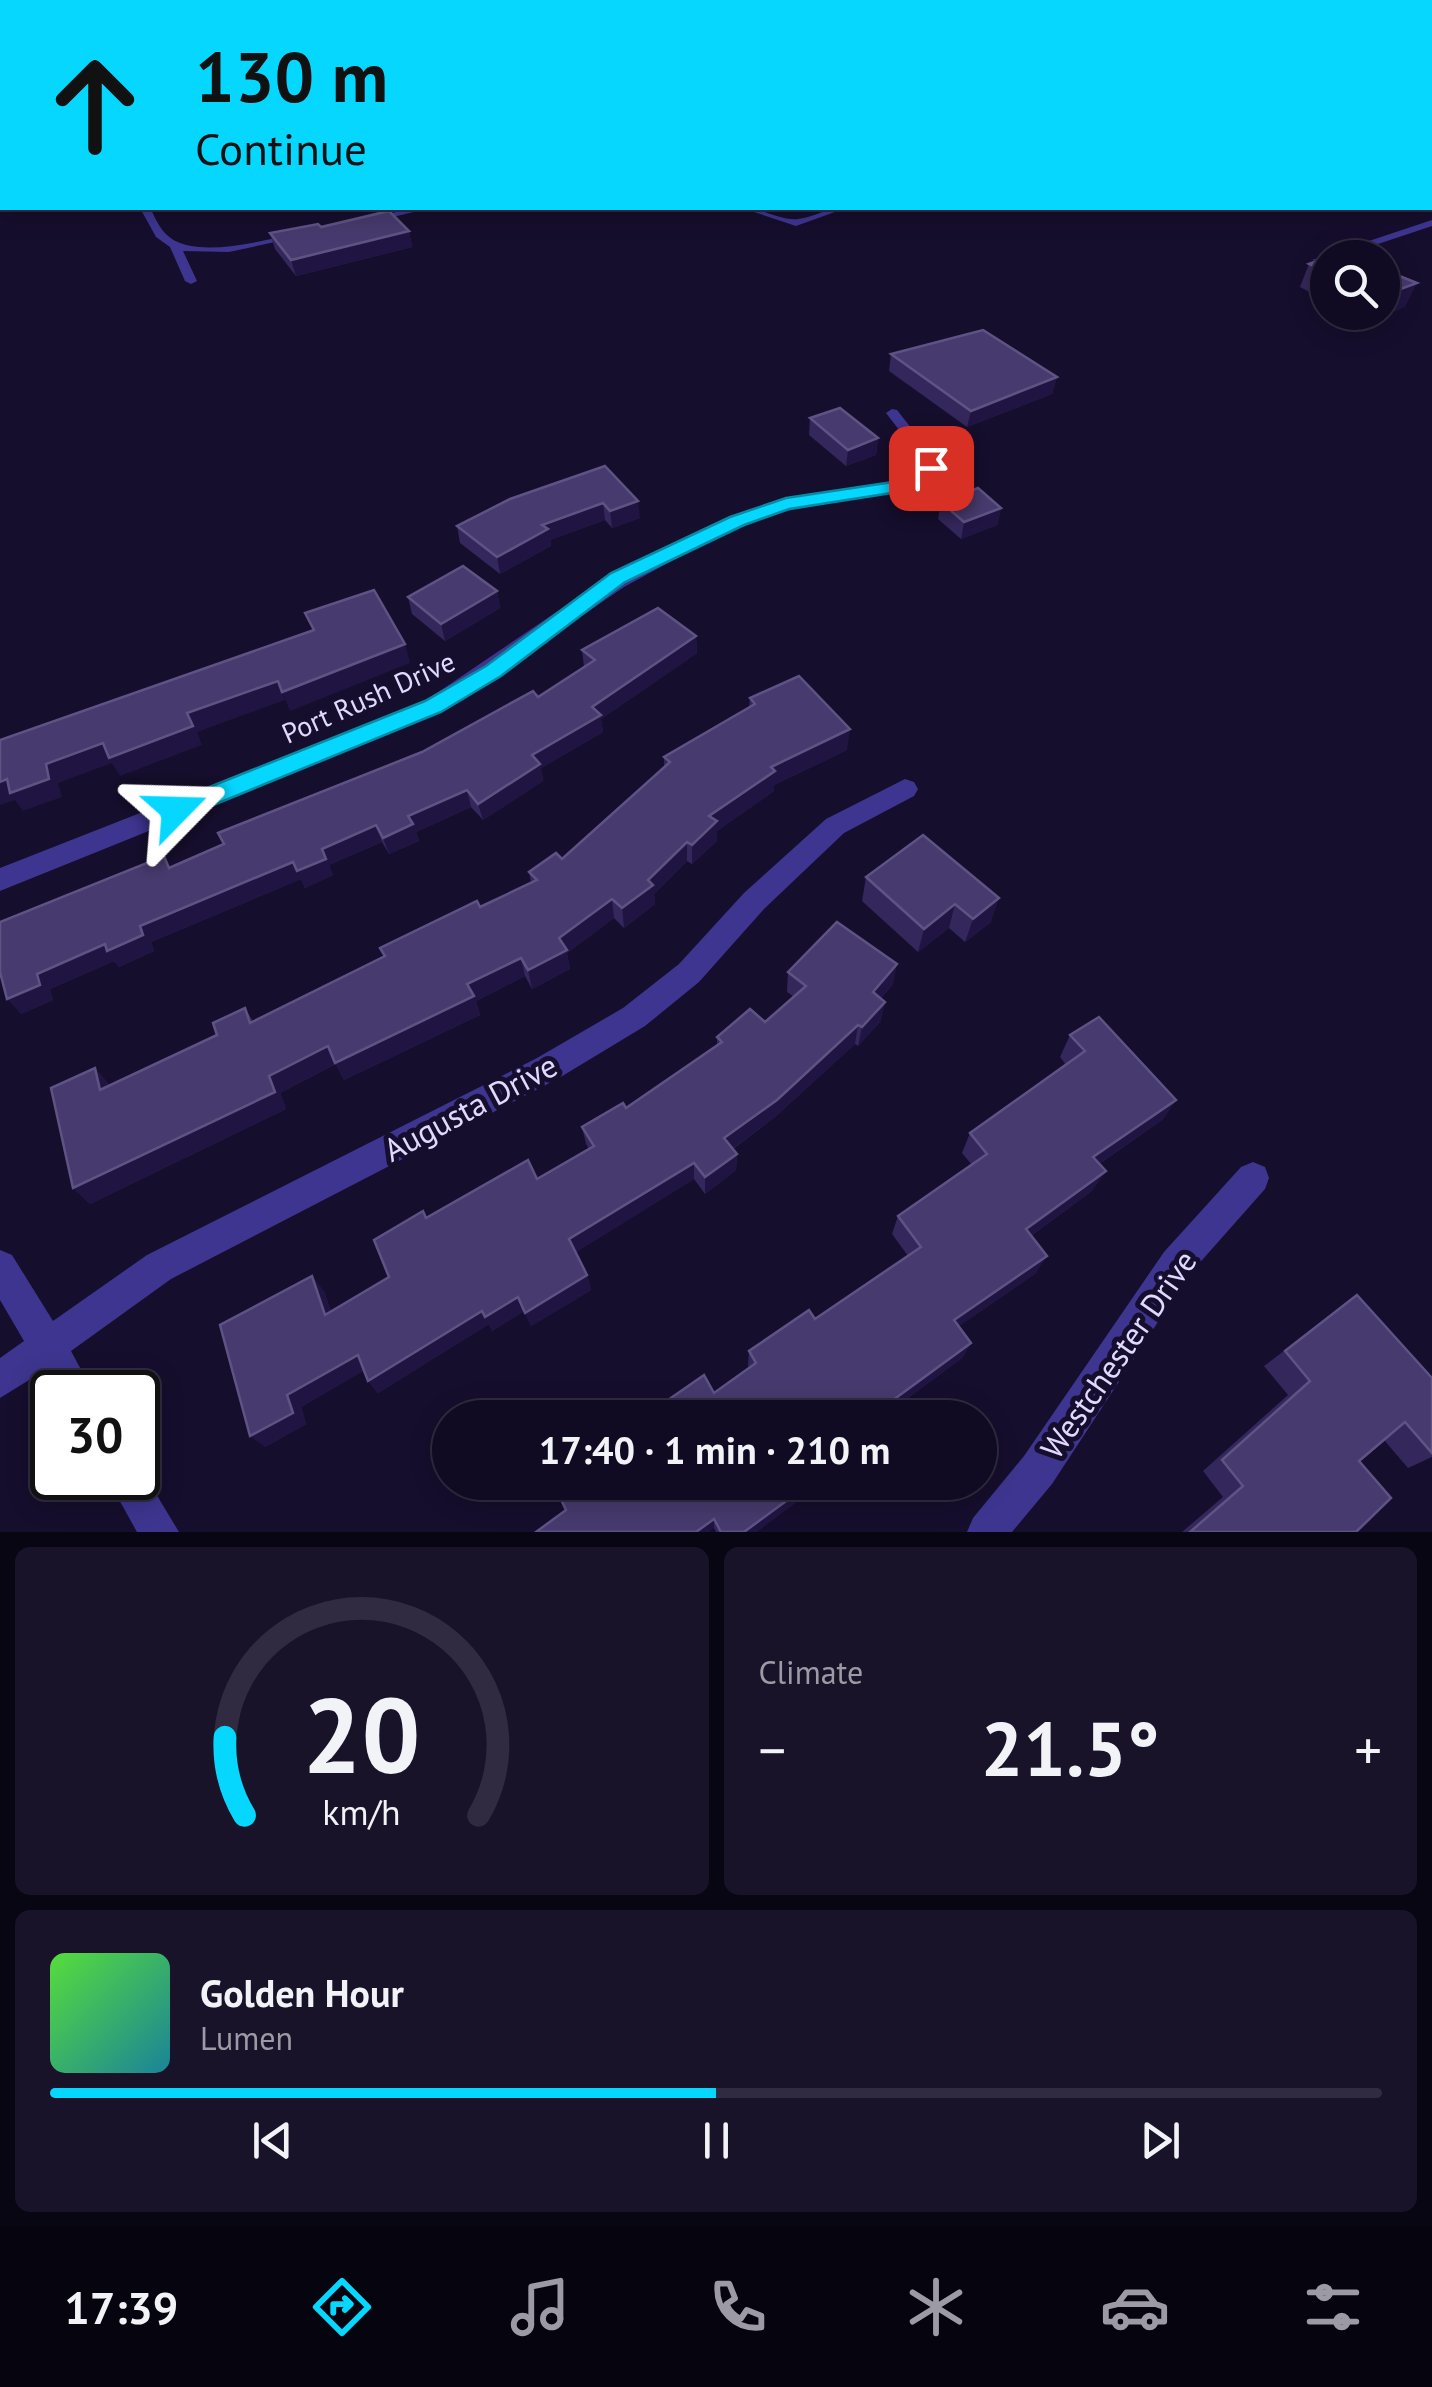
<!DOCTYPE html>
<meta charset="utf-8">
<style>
:root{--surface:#100a22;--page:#19132a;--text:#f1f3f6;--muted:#9c9aa5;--line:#302b40;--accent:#06d7ff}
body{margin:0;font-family:"PT Sans",sans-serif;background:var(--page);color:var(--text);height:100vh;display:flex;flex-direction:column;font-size:38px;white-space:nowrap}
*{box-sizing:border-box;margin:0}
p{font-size:32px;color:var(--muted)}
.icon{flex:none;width:55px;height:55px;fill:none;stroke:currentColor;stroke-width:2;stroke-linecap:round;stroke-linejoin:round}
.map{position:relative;height:1532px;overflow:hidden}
.drawer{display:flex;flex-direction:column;gap:15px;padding:15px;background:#090613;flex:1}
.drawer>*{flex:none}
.guide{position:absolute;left:0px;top:0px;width:1432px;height:210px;box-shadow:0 5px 25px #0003,0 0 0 2px var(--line);background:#06d7ff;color:#111;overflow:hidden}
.fabs{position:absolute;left:1310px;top:240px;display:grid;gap:20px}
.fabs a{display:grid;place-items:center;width:90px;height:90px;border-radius:50%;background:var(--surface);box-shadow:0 5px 25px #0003,0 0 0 2px var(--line);font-size:50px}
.speed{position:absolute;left:30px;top:1370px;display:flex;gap:20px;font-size:50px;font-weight:700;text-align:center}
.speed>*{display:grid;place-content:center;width:130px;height:130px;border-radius:50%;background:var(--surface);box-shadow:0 5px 25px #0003,0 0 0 2px var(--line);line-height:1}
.speed .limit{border:5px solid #111;border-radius:15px;background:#fff;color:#111}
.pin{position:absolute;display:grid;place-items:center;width:85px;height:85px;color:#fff;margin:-42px;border-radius:20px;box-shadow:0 5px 15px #0006}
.me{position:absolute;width:110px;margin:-55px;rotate:68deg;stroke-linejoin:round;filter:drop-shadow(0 0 8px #0008)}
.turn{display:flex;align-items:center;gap:35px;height:210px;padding:0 30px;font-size:45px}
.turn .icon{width:130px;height:130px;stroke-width:2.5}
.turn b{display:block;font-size:70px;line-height:85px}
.big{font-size:75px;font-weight:700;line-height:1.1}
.drawer .card{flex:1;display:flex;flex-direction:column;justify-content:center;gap:15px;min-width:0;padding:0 35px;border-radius:15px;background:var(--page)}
.drawer .dial{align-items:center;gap:0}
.dial svg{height:260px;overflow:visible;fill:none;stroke:var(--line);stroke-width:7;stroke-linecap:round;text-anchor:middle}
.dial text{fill:var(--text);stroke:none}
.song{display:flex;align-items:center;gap:30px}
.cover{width:120px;height:120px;border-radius:15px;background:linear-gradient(135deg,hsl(110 70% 55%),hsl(190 70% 35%))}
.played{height:10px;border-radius:5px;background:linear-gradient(90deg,var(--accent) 50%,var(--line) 50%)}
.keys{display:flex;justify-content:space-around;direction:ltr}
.heat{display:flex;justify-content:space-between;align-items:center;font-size:55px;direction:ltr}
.drawer .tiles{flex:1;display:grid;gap:15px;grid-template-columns:1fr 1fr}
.card:last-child{grid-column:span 2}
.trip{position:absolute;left:432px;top:1400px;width:565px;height:100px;border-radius:50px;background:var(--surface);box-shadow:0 5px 25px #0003,0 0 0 2px var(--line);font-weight:700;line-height:100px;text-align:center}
.dock{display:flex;height:160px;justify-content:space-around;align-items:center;background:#06040e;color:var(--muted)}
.dock .icon{width:70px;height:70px}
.dock .current{color:var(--accent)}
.dock b{font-size:45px;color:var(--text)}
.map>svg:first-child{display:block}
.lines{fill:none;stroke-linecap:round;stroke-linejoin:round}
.service{fill:#3e3590;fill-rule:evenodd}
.minor{fill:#3e3590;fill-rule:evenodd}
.tertiary{fill:#3e3590;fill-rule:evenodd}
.wall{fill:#34275c}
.shaded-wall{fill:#201542}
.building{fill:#473a6e;stroke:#5f5384;stroke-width:2.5}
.route{fill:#06d7ff;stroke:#048ca6;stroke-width:2.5}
.labels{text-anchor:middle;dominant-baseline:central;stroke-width:10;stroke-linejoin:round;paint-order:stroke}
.street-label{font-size:28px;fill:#e1daff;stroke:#160e2d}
.near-street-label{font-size:32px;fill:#e1daff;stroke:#160e2d}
</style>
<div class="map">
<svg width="1432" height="1532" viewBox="0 0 1432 1532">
<rect width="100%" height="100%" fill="#160e2d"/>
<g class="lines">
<g class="service">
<polygon points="180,0 189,0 191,2 183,2"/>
<polygon points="595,0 605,0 607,2 598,2"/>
<rect x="0" y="15" width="2" height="5"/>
<path d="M140,208h10c5,9 9,20 17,27 26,25 94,6 126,-1l5,3 -69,15 -46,-1 14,30 -6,3 -6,-3 -15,-34 -14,-10z"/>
<polygon points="413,208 430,208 372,222 367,219"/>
<path d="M742,208c19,-1 38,13 56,11 17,-2 30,-12 48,-11l-50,18z"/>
<polygon points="1432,220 1432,226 1336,258 1328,258 1321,262 1312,260"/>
<polygon points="892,409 897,410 934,457 933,479 910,489 764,515 686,550 681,552 674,547 755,508 906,482 921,474 920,457 886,413"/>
</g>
<g class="minor">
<polygon points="681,540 691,547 688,552 624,587 441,713 0,891 0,868 425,701 608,577"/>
<polygon points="905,779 914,782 918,789 914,796 844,833 764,909 699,982 645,1026 559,1078 171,1279 71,1351 93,1392 55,1392 42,1372 0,1398 0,1358 24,1341 0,1300 0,1250 12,1255 53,1321 147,1255 537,1058 623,1008 679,964 744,893 826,819"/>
<polygon points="1253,1162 1265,1167 1269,1178 1265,1189 1188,1276 1052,1484 1012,1532 967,1532 973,1518 1024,1456 1164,1252 1241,1167"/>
<polygon points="138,1464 179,1532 137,1532 107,1478 138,1478"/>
</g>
<g class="tertiary">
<polygon points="1161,0 1177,0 1178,2 1163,2"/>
<polygon points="2,64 2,72 0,73 0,65"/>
<polygon points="1430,94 1432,95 1432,103 1430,102"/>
<rect x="0" y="164" width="2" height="8"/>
</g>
</g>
<g class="wall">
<polygon points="52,0 103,0 97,2 54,2"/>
<polygon points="1269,0 1432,0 1432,44 1430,44 1430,2 1276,2"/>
<polygon points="321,227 409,231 412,247 296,276 275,249 270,233"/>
<polygon points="1328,258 1328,302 1300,287 1309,264"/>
<polygon points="1405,307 1366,322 1348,312 1382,312"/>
<polygon points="891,354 1057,377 1052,394 967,427 889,371"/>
<polygon points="810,418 878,438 876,455 846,466 809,435"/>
<polygon points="605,466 640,518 612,528 605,520 550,540 551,546 500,574 460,543 457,526"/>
<polygon points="941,502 1001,508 997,525 961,539 938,519"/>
<polygon points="497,591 500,608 445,641 412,614 408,597"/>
<polygon points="696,636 697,653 601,719 603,732 541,768 543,781 483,820 471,807 416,832 419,841 389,854 382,842 329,865 333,875 305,888 301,879 151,942 154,951 119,967 114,961 50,989 53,1000 21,1014 171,867 224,844 538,697 584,667 582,650"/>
<polygon points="750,698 847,750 774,785 774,791 717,831 717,841 692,864 687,861 654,894 655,904 624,928 614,918 567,953 570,969 532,989 525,976 476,1001 480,1015 344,1080 336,1064 280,1093 286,1109 90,1204 73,1188 95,1068 110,1086 217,1035 245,1008 253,1021 384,957 380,948 480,907 531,882 529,872 562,859 664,767 664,757 749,707"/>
<polygon points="923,835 991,922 965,942 949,928 918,952 862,901 866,877"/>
<polygon points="788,972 893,984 881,998 881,1021 858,1046 855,1044 775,1117 733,1149 737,1154 736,1170 705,1194 694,1179 576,1252 587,1275 591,1290 531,1326 524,1311 492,1331 489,1324 378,1393 368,1381 364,1370 301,1407 306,1424 265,1447 324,1291 331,1311 389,1277 426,1218 537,1179 589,1149 586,1144 582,1127 626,1108 717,1046 717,1037 765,1022 794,997 787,992"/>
<polygon points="1070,1035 1176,1100 1162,1120 1099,1164 1093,1190 1031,1236 1036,1273 959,1326 971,1343 962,1358 881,1418 642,1418 714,1393 749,1368 748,1365 749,1351 815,1319 908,1256 892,1234 898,1216 972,1165 962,1153 970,1133 1066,1065 1060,1057"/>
<polygon points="1357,1295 1432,1378 1432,1457 1408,1468 1384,1440 1359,1461 1356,1532 1182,1532 1223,1497 1203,1471 1288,1395 1264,1366"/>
<polygon points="568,1482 823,1482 756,1532 716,1532 714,1528 566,1510"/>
</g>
<g class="shaded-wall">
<polygon points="80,0 103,0 97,2 81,2"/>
<polygon points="302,0 321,0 310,2 302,2"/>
<polygon points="1432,27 1432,44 1430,44 1430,28"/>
<polygon points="409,231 412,247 296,276 291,260"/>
<polygon points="1417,283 1405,307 1366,322 1370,312 1382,312 1382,296"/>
<polygon points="1057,377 1052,394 967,427 971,411"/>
<polygon points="878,438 876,455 846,466 848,450"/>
<polygon points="638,501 640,518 612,528 610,511"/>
<polygon points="603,503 605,520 550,540 551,546 500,574 497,557 542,525"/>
<polygon points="1001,508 997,525 961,539 964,522"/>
<polygon points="497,591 500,608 445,641 441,624"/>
<polygon points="696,636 697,653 601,719 603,732 541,768 543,781 483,820 478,804 532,755 592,707"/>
<polygon points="405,644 410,663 290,711 282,692"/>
<polygon points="278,681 285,700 197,732 202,745 120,776 112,763 58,783 62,797 23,811 15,800 0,805 0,782"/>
<polygon points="850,729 847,750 774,785 774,791 717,831 717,841 692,864 692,845 709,816 771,767"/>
<polygon points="467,790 471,807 416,832 419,841 389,854 383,838 408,816"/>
<polygon points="376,825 382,842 329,865 333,875 305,888 301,879 151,942 154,951 119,967 114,961 50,989 53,1000 21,1014 7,999 37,974 105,944 140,926"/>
<polygon points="687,842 687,861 654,894 655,904 624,928 622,908 648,880"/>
<polygon points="999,898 991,922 965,942 973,919"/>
<polygon points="612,899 614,918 567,953 570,969 532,989 528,970 559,938"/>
<polygon points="955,904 949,928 918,952 924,929"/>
<polygon points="521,958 525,976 476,1001 480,1015 344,1080 336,1064 280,1093 286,1109 90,1204 73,1188 269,1076 328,1046 467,984"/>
<polygon points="897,964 893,984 869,1011 873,992"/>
<polygon points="885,1002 881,1021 858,1046 862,1027"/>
<polygon points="858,1025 855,1044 775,1117 724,1155 724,1138"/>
<polygon points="95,1068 110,1086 100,1090"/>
<polygon points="1176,1100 1162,1120 1081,1176 1093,1157"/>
<polygon points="737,1154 736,1170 705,1194 705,1177"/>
<polygon points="694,1163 694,1179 573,1254 569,1239"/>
<polygon points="1106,1171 1093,1190 1016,1247 1026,1229"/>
<polygon points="1047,1256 1036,1273 946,1335 954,1320"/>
<polygon points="587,1275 591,1290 531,1326 525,1313"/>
<polygon points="312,1276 324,1291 337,1328 325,1315"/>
<polygon points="518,1297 524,1311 492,1331 489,1324 378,1393 368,1381 482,1311"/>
<polygon points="971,1343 962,1358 881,1418 873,1418 874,1414"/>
<polygon points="358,1355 369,1368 301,1407 306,1424 265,1447 250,1436 287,1395"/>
<polygon points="812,1482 823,1482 756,1532 744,1532"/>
<polygon points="714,1519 714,1528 709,1532 696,1532"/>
</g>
<g class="building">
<polygon points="1326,0 1432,0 1432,27 1430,28 1430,2 1333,2"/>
<polygon points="389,211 409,231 291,260 270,233 318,224 321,227"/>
<polygon points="1341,252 1354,258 1328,258 1328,273 1309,264"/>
<polygon points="1382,269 1417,283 1382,296"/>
<polygon points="983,330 1057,377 971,411 891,354"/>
<polygon points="840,408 878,438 848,450 810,418"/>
<polygon points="605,466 638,501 610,511 603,503 542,525 548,529 497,557 457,526 510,499"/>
<polygon points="978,488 1001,508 964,522 941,502"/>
<polygon points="463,566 497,591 441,624 408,597"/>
<polygon points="374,590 405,644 282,692 278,681 187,713 193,726 109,758 103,743 46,764 49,779 10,793 7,779 0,782 0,740 314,630 305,613"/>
<polygon points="658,608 696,636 592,707 601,715 532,755 540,764 478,804 467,790 408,816 413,824 383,838 376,825 322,849 326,859 297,871 293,862 140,926 143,935 107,951 105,944 37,974 40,985 7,999 0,972 0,922 164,856 169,868 224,844 218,833 422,752 533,691 538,697 595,660 582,650"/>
<polygon points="799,676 850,729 771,767 775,771 709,816 717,821 692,845 687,842 648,880 653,885 622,908 612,899 559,938 567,950 528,970 521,958 467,984 474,996 335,1063 328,1046 269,1076 275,1092 73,1188 51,1088 95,1068 100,1090 217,1035 213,1023 245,1008 250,1023 385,956 380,948 477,901 480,907 537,880 529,872 556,853 562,859 670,762 664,757 755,704 750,698"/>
<polygon points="923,835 999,898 973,919 955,904 924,929 866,877"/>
<polygon points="837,922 897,964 873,992 885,1002 862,1027 858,1025 777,1100 724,1138 737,1154 705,1177 694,1163 569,1239 587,1275 525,1313 518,1297 485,1317 482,1311 368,1381 358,1355 287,1395 293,1413 250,1436 220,1325 312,1276 325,1315 389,1277 374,1240 423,1211 426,1218 528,1160 537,1179 594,1146 582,1127 623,1103 626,1108 722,1042 717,1037 750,1009 765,1022 806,986 788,972"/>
<polygon points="1099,1017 1176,1100 1093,1157 1106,1171 1026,1229 1047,1256 954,1320 971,1343 874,1414 876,1418 642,1418 704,1375 714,1393 756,1363 749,1351 809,1310 815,1319 921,1247 898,1216 987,1154 970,1133 1085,1051 1070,1035"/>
<polygon points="1357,1295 1432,1378 1432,1453 1405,1422 1359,1461 1391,1498 1356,1532 1190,1532 1243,1486 1222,1460 1310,1381 1285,1351"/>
<polygon points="568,1482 812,1482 744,1532 721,1532 714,1519 696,1532 536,1532 566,1510 557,1491"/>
</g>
<polygon class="route" points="925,465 940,468 935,480 917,489 789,509 744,525 625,582 501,676 441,712 184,817 176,820 164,810 167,804 425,701 486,666 611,573 730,517 786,498 906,480 921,473"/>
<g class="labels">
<g class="street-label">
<text transform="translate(368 697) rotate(-24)">Port Rush Drive</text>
</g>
<g class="near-street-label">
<text transform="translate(470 1107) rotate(-28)">Augusta Drive</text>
<text transform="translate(1118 1354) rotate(-55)">Westchester Drive</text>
</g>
</g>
</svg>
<div class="fabs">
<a><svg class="icon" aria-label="search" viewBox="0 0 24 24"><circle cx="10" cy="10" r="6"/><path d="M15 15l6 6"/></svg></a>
</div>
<div class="speed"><div class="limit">30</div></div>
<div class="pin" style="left:931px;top:468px;background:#d93025"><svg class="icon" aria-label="arrive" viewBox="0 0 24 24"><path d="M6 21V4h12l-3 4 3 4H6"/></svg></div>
<svg class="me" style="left:176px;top:810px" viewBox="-20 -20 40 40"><path d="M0-17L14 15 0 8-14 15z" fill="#06d7ff" stroke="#fff" stroke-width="4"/></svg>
<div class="trip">17:40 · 1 min · 210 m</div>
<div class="guide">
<div class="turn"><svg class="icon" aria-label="ahead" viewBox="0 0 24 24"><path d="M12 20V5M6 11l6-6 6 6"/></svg><div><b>130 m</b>Continue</div></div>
</div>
</div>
<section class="drawer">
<div class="tiles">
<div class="card dial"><svg viewBox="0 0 100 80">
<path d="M14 69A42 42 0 1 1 86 69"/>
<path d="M14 69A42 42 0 0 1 8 45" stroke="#06d7ff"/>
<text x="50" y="56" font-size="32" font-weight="700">20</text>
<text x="50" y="72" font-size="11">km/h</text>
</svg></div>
<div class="card"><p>Climate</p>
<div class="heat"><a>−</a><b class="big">21.5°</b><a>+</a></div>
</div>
<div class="card">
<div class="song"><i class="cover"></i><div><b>Golden Hour</b><p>Lumen</p></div></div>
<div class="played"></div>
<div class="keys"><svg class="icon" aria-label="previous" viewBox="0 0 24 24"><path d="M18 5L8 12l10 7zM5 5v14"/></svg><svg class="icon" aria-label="pause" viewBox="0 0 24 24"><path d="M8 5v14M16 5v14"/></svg><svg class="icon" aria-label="next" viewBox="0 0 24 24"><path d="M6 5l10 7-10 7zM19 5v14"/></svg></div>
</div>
</div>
</section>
<nav class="dock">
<b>17:39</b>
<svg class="icon current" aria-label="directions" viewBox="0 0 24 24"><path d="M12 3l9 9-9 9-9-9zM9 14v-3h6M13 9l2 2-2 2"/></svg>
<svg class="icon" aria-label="music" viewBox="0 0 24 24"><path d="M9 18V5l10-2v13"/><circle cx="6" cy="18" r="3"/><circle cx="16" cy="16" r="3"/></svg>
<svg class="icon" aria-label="phone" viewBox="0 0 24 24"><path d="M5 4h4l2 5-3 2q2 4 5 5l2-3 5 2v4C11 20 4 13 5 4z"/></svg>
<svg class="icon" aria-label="climate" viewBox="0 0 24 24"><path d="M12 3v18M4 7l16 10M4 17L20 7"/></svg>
<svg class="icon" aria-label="car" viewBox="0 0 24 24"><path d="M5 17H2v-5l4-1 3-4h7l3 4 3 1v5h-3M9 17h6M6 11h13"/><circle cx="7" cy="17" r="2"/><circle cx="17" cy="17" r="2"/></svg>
<svg class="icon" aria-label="filters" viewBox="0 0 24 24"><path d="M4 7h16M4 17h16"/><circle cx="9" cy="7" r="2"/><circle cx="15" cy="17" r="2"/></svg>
</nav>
